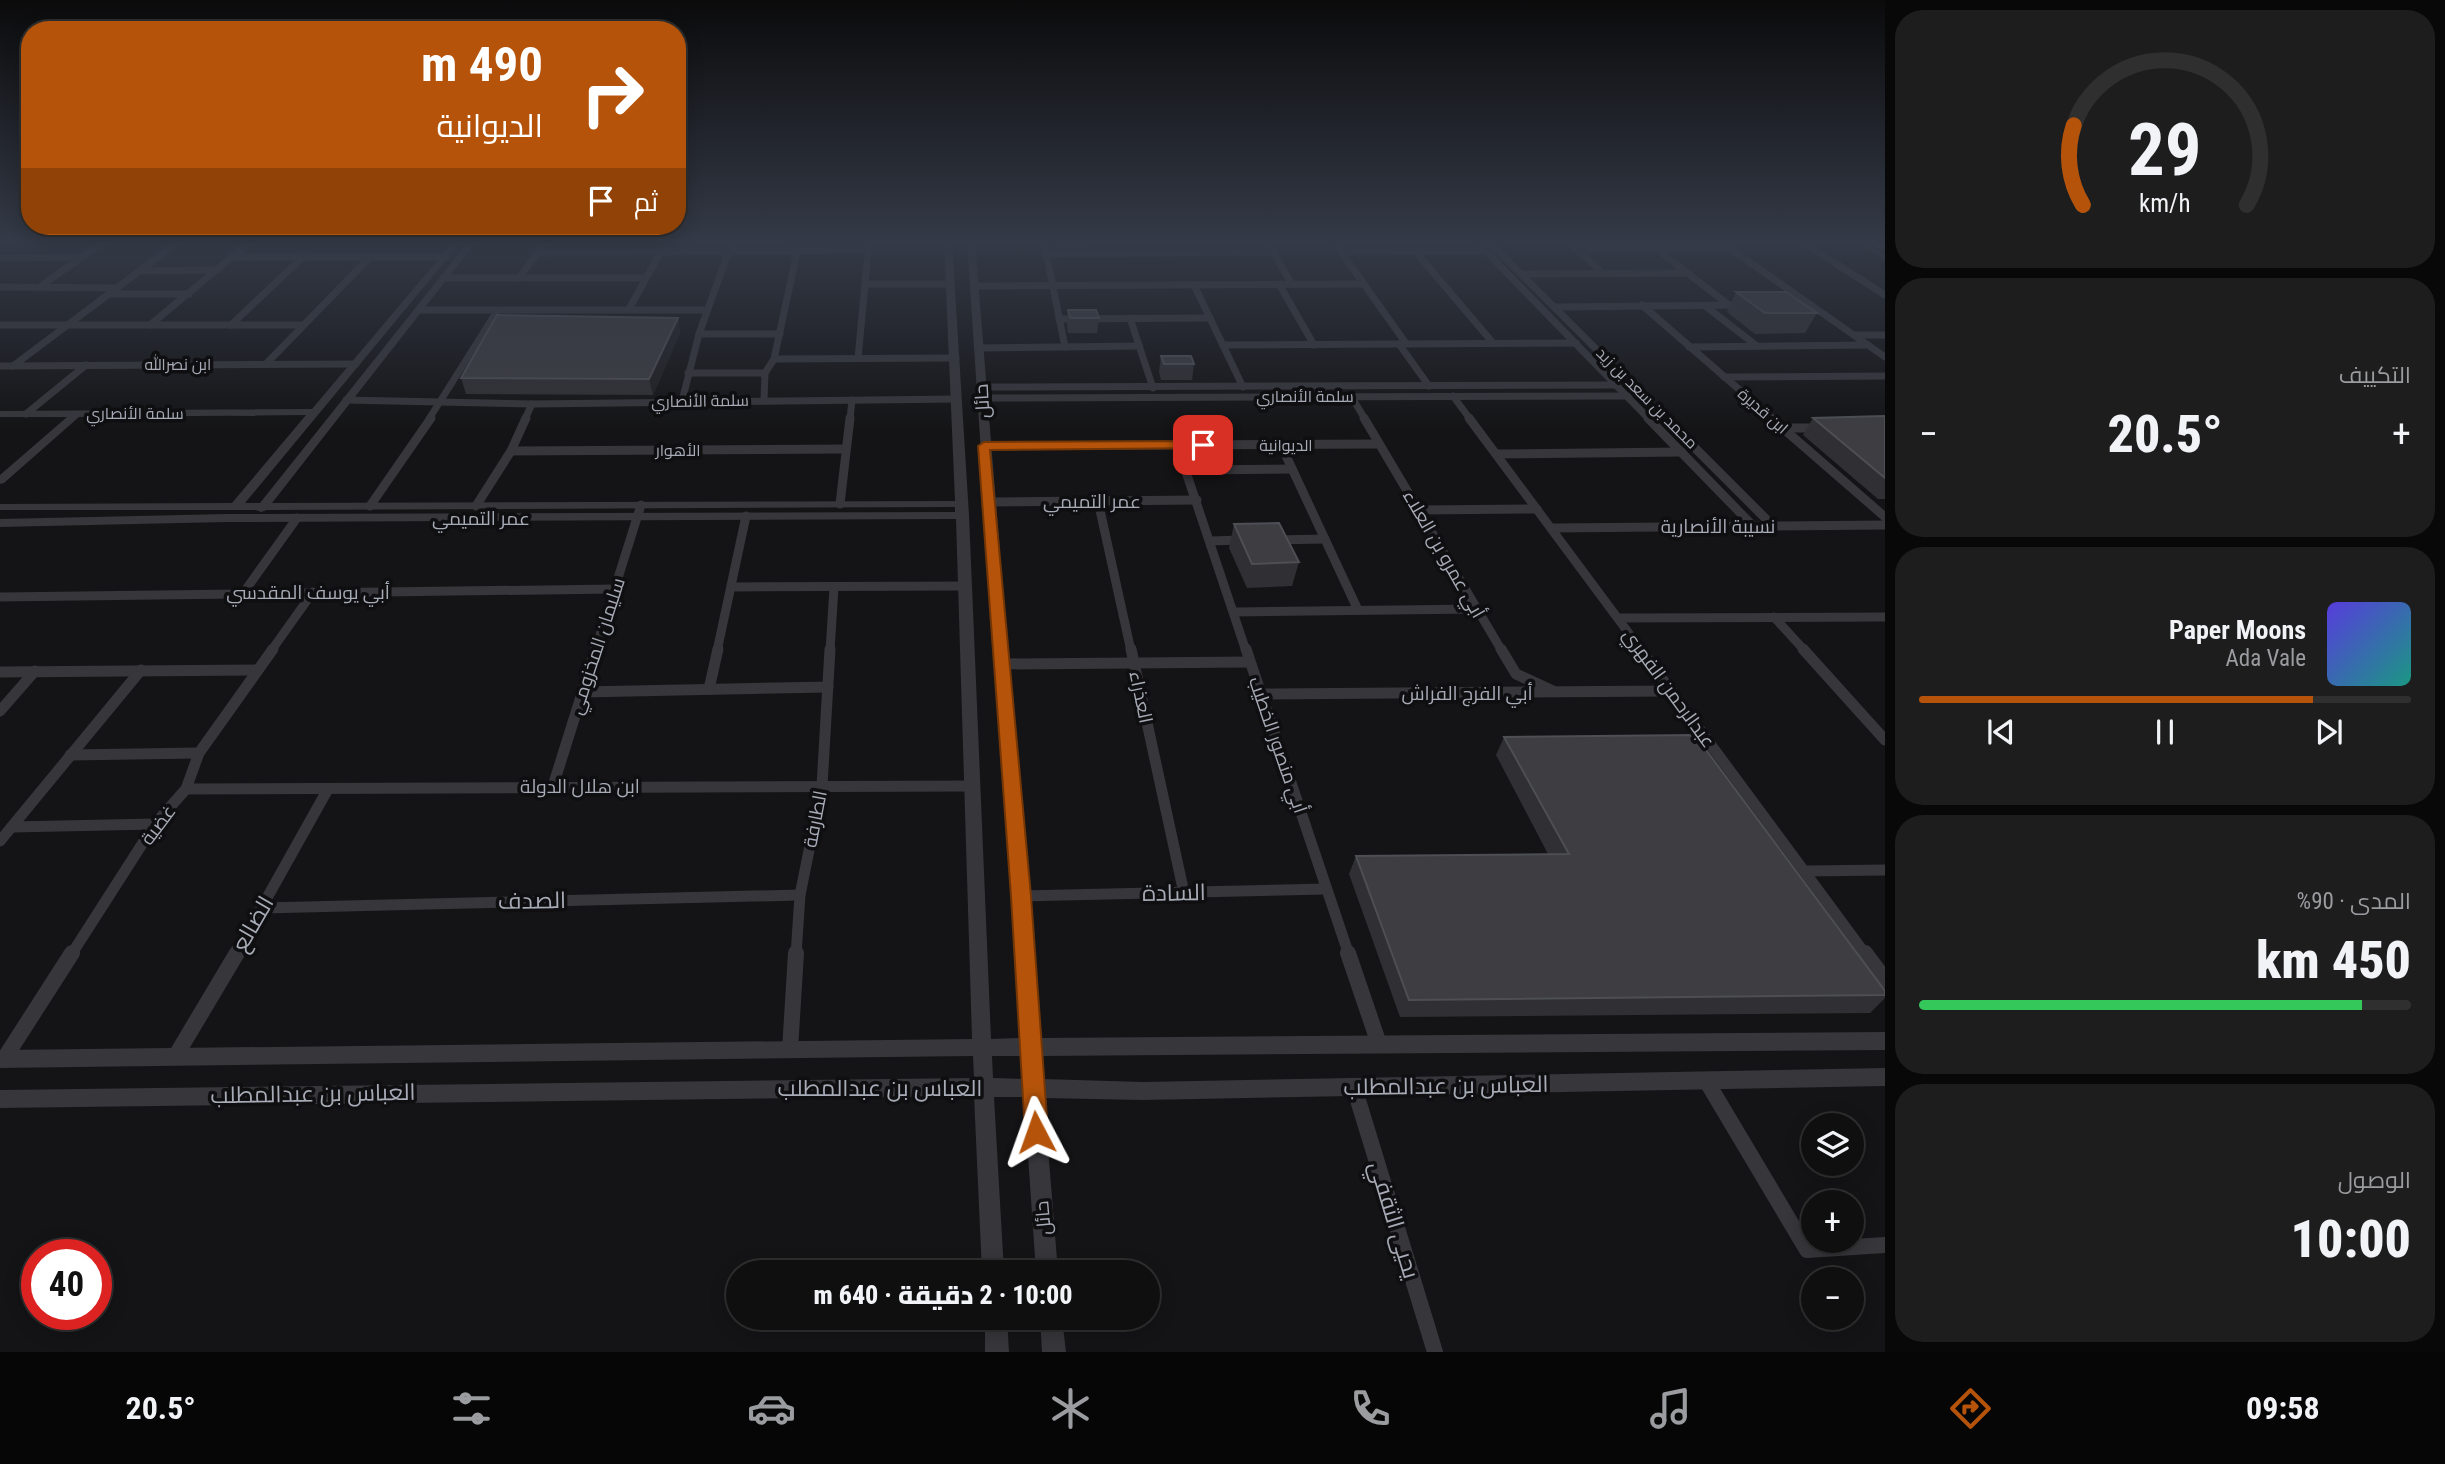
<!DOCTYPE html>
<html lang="ar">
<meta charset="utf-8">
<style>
:root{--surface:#0f0f10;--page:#1d1d1e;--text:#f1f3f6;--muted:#9b9c9f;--line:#2f2f30;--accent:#b45309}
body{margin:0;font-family:"Roboto Condensed",Cairo,sans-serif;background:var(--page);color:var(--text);direction:rtl;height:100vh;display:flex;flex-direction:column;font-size:26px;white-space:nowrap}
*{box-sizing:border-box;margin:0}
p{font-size:23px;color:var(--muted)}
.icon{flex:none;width:38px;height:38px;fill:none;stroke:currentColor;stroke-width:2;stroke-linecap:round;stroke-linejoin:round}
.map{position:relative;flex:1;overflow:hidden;direction:ltr}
.side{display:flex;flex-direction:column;gap:10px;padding:10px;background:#080809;width:560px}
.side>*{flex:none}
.banner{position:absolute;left:21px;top:21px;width:665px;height:214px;border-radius:28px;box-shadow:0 4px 18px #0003,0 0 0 2px var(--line);direction:rtl;background:#b45309;color:#fff;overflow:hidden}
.controls{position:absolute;left:1801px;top:1113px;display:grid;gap:14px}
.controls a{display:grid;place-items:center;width:63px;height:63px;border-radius:50%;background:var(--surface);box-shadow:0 4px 18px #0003,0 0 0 2px var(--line);font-size:35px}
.speed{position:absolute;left:21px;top:1239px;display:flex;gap:14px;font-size:35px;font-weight:700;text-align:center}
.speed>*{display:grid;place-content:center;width:91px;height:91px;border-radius:50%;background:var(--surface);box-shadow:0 4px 18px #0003,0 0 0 2px var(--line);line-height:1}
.speed .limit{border:10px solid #d22;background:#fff;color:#111}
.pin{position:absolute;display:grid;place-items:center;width:60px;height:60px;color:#fff;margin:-30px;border-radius:14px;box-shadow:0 4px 10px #0006}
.me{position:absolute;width:77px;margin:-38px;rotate:356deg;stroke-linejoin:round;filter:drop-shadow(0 0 5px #0008)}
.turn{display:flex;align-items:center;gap:24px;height:147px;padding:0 28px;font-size:32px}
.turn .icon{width:91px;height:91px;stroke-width:2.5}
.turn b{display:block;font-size:49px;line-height:60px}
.then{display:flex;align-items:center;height:66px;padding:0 28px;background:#0003;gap:14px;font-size:26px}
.big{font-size:52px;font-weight:800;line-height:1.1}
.side .widget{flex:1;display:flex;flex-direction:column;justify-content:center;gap:10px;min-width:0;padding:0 24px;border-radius:28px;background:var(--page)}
.side .dial{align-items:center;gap:0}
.dial svg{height:182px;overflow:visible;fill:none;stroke:var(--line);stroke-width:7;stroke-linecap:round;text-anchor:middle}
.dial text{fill:var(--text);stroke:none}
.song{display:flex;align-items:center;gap:21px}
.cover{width:84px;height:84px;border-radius:10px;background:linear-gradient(135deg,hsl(250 70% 55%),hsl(170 70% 35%))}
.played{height:7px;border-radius:4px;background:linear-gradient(90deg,var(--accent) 80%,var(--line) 80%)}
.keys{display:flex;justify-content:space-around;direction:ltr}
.heat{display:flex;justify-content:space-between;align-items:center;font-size:38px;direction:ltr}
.charge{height:10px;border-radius:5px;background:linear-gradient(90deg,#34c759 90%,var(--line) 0)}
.trip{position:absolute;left:726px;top:1260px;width:434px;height:70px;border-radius:35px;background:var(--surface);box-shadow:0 4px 18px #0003,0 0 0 2px var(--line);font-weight:800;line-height:70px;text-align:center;direction:rtl}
.menu{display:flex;height:112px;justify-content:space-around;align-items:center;background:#060606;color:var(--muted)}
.menu .icon{width:49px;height:49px}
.menu .on{color:var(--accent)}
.menu b{font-size:32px;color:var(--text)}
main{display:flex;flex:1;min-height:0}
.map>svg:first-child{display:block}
.green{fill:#1b211c}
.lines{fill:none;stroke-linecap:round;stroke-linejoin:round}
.minor-far3{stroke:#36363b;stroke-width:7}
.minor-far2{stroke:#36363b;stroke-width:9}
.minor-far1{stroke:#36363b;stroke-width:11}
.minor{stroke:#36363b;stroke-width:16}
.tertiary{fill:#36363b;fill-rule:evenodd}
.primary{fill:#52535a;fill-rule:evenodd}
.wall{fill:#303034}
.shaded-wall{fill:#1f1f22}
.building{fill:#3d3d42;stroke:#4d4f54;stroke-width:2}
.route{fill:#b45309;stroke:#753606;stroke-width:2}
.labels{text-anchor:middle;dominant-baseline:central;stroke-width:7;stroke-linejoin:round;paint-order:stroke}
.far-street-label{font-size:16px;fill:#a7abb6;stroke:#0f0f11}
.street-label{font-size:19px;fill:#a7abb6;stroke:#0f0f11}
.near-street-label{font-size:23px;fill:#a7abb6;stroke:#0f0f11}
</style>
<main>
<section class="side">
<div class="widget dial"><svg viewBox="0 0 100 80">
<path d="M14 69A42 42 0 1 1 86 69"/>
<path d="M14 69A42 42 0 0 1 10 34" stroke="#b45309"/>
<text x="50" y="56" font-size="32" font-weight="700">29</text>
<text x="50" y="72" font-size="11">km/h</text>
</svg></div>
<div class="widget"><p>التكييف</p>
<div class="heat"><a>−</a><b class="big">20.5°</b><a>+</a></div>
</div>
<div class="widget">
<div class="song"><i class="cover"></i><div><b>Paper Moons</b><p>Ada Vale</p></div></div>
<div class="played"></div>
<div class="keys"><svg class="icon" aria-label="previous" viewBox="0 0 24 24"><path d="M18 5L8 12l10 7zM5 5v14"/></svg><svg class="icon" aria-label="pause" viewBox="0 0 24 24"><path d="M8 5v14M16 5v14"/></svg><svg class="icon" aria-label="next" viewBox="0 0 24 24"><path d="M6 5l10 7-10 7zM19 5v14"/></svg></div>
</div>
<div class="widget"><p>المدى · 90%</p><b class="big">450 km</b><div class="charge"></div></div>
<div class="widget"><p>الوصول</p><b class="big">10:00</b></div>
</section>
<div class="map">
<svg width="1885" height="1352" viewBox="0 0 1885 1352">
<rect width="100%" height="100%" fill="#141416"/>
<polygon class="green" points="1649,251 1674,271 1607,271 1585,252"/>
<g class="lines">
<g class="minor-far3">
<polyline points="1044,242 1065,347"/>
<polyline points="1267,242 1292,284"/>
<polyline points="1334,242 1405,342 1399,344 1429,386"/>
<polyline points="1477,242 1649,419"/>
<polyline points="1489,242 1666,419"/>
<polyline points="1568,242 1603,273"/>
<polyline points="1721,242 1885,357"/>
<polyline points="1802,242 1885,295"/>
<polyline points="1575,249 1730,248"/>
<polyline points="1656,249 1729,305"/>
<polyline points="1415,251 1493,343"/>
<polyline points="1341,252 1486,251"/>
<polyline points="538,253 868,250"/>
<polyline points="1045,254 1273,252"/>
<polyline points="233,257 445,257"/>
<polyline points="0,258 82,257"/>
<polyline points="141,271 217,270"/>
<polyline points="1522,274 1688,273"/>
<polyline points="443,278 645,278"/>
<polyline points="519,278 545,242"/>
<polyline points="866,284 951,284"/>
<polyline points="1279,284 1314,345"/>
<polyline points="1194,285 1243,387"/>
<polyline points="41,286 103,242"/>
<polyline points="974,286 1364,284"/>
<polyline points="0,287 116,288"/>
<polyline points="109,294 189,294"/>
<polyline points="1790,304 1809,304"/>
<polyline points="1642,305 1773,419"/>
<polyline points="1704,305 1757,346"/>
<polyline points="1556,307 1743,305"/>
<polyline points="629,309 660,253"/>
<polyline points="419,310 707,310"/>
<polyline points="1130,318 1153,388"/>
<polyline points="1059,319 1210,318"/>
<polyline points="0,325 303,325"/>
<polyline points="150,325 250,242"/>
<polyline points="231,325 304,256"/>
<polyline points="699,334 780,334"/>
<polyline points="1854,335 1885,335"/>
<polyline points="1223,345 1576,343"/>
<polyline points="1689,347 1868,345"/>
<polyline points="978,348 1139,346"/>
<polyline points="858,358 869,242"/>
<polyline points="774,359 956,358"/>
<polyline points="266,364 370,257"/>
<polyline points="0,366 356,364"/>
<polyline points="13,366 178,242"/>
<polyline points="688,373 765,373"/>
<polyline points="1724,377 1885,376"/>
<polyline points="981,387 1618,385"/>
<polyline points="1351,396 1365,419"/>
<polyline points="1453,396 1470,419"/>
<polyline points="983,398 1628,396"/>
<polyline points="346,400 532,404 957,399"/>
<polyline points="764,400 765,373 774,359 797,252"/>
<polyline points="682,401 699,334 732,242"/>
<polyline points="26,414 86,365"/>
<polyline points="429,419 497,311"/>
<polyline points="525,419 532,404"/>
<polyline points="850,419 852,400"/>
</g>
<g class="minor-far2">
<polyline points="1364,418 1502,651"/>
<polyline points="1469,418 1642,651"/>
<polyline points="1648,418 1753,526"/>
<polyline points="1665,418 1773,526"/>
<polyline points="1771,418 1885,517"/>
<polyline points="1783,428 1819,428"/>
<polyline points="1177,445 1246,651"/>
<polyline points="1281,445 1358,610"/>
<polyline points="984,446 1379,444"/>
<polyline points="511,451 846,449"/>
<polyline points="1496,454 1682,452"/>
<polyline points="1187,470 1292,469"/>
<polyline points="1098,501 1131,651"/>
<polyline points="988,502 1197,500"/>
<polyline points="840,504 850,418"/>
<polyline points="370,506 431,418"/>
<polyline points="476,506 511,451 526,418"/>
<polyline points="1420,510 1537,509"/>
<polyline points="1551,528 1885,525"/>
<polyline points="1272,540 1325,539"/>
<polyline points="1210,541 1242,540"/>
<polyline points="732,587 966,586"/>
<polyline points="244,592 297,518"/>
<polyline points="0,597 615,589"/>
<polyline points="1234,612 1476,609"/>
<polyline points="1774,617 1805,651"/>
<polyline points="1618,618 1885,617"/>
<polyline points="271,651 313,592"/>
<polyline points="595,651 641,505"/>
<polyline points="717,651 746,516"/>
<polyline points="830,651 834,587"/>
</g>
<g class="minor-far1">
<polyline points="1131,649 1184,893"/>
<polyline points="1246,649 1349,955"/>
<polyline points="1501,649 1516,674 1553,691"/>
<polyline points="1640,649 1866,955"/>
<polyline points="1803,649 1885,740"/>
<polyline points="1002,664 1250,662"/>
<polyline points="0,672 258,670"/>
<polyline points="709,689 718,649"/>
<polyline points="583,692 828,687"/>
<polyline points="1263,694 1672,691"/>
<polyline points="0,711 35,671"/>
<polyline points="70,755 199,753"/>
<polyline points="553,786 596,649"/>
<polyline points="186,789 973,786"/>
<polyline points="12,827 155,824"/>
<polyline points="0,841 141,670"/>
<polyline points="1805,871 1885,870"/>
<polyline points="1021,896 1326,889"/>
<polyline points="263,908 800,895"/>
<polyline points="71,955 155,824 186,789 199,753 273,649"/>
<polyline points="235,955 328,789"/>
<polyline points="796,955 800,895 822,786 830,649"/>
</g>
<g class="minor">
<polyline points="1348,953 1379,1044"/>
<polyline points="1865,953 1885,980"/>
<polyline points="790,1050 796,953"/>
<polyline points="175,1057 237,953"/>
<polyline points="4,1059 72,953"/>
<polyline points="1707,1082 1807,1250 1885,1245"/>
<polyline points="1354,1087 1435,1352"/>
</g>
<g class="tertiary">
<path d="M453,242h8l-216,261h15l208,-261h8l-204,261 683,-2 -11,-259h8l17,273 22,524 29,-1 -53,-796h8l64,796 846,-6v18l-844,6 2,23 100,3 742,-14v18l-742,14 -99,-2 14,174h-22l-12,-175h-30l10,175h-22l-8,-176 -974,12v-18l974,-12 -1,-22 -973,12v-18l972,-11 -16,-520 -729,3 -227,5v-8l227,-5 728,-2v-5l-688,3 -6,2 -5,-2h-256v-6l232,-1 74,-88 -227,2 -75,66 -4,1v-9l67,-58h-67v-6l312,-2zM992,1056h29l2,23 -30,-1z"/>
<polygon points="1854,242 1864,242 1885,254 1885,259"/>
<polygon points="985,1318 1007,1318 1009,1352 985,1352"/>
<polygon points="1040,1318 1062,1318 1066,1352 1042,1352"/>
</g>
<polygon class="primary" points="1869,242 1885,244 1885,251 1870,244"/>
</g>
<g class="wall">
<polygon points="1052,242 1088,242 1088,248 1053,248"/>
<polygon points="1736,292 1817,313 1805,333 1755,334 1727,312"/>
<polygon points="1068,310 1099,318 1097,333 1068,333 1067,325"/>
<polygon points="678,318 680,333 653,395 466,394 461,378"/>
<polygon points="1161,356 1194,364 1192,380 1161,380 1159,372"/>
<polygon points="1885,416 1885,499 1878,499 1803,435 1813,418"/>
<polygon points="1234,524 1299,562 1292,586 1247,588 1229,548"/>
<polygon points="1504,737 1885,991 1885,998 1870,1013 1400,1017 1349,874 1356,856 1548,854 1496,755"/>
</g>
<polygon class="shaded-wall" points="678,318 680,333 653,395 649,379"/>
<g class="building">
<polygon points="1736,292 1786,292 1817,313 1765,313"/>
<polygon points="1068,310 1096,310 1099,318 1070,318"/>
<polygon points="497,315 678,318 649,379 461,378"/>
<polygon points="1161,356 1191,356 1194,364 1164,364"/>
<polygon points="1885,416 1885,478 1813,418"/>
<polygon points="1279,523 1299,562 1252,564 1234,524"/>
<polygon points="1695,735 1885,991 1885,995 1409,1000 1356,856 1569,854 1504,737"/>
</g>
<linearGradient id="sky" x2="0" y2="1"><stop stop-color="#0b0b0c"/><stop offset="0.56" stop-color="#343a47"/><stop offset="1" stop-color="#343a47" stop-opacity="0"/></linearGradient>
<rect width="1885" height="431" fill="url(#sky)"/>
<polygon class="route" points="1203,441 1208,442 1208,448 990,450 1031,896 1048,1132 1044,1140 1036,1143 1028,1140 1025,1132 1011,896 978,446 984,442"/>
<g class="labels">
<g class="far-street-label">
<text x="178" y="364">ابن نصرالله</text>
<text x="1305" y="396">سلمة الأنصاري</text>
<text transform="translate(1647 398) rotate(45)">محمد بن سعد بن زيد</text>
<text transform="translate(700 401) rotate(-1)">سلمة الأنصاري</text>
<text transform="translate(1763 411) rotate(41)">ابن قديرة</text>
<text x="135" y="413">سلمة الأنصاري</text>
<text x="1286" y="445">الديوانية</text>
<text x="678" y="450">الأهوار</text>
</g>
<g class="street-label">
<text transform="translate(982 401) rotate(-93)">حائل</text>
<text x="1092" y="501">عمر التميمي</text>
<text x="481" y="518">عمر التميمي</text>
<text x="1718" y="526">نسيبة الأنصارية</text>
<text transform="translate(1444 554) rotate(60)">أبي عمرو بن العلاء</text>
<text x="308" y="592">أبي يوسف المقدسي</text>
<text transform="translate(597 646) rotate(-72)">سليمان المخزومي</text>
<text transform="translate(1669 688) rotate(54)">عبدالرحمن الفهري</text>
<text x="1467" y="693">أبي الفرج الفراش</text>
<text transform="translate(1141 697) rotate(78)">العذراء</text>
<text transform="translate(1278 745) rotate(71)">أبي منصور الخطيب</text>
<text x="580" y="786">ابن هلال الدولة</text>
<text transform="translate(815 819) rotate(-79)">الطارفة</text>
<text transform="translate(158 825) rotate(-53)">غضية</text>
<text transform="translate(1043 1218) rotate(-95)">حائل</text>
</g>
<g class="near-street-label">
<text transform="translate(1174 893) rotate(-1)">السادة</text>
<text transform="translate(532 901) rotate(-1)">الصدف</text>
<text transform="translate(253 924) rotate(-60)">الضالع</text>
<text transform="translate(1446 1086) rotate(-1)">العباس بن عبدالمطلب</text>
<text x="880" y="1088">العباس بن عبدالمطلب</text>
<text transform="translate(313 1094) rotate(-1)">العباس بن عبدالمطلب</text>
<text transform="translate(1394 1220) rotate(73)">يحيى الثقفي</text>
</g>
</g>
</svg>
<div class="controls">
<a><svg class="icon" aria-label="layers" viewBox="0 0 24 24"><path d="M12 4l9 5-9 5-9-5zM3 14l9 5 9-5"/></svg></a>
<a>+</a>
<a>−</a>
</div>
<div class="speed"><div class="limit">40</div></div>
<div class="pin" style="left:1203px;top:445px;background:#d93025"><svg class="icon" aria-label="arrive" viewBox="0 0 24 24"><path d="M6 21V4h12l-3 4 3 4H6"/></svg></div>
<svg class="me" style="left:1036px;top:1132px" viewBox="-20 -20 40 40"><path d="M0-17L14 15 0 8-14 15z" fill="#b45309" stroke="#fff" stroke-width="4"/></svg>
<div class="trip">10:00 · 2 دقيقة · 640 m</div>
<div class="banner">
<div class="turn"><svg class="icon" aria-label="right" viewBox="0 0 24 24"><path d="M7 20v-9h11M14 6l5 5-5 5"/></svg><div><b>490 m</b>الديوانية</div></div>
<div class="then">ثم<svg class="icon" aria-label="arrive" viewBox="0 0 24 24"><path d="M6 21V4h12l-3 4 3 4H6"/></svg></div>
</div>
</div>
</main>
<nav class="menu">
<b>09:58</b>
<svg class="icon on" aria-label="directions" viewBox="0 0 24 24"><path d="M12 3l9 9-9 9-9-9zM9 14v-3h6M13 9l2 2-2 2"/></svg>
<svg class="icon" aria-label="music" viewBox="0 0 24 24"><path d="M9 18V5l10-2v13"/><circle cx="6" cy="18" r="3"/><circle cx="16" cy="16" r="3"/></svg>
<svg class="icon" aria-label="phone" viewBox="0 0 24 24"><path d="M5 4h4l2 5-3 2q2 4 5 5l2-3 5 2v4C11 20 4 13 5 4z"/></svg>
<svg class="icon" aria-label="climate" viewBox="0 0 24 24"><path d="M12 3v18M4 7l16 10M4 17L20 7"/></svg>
<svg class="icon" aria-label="car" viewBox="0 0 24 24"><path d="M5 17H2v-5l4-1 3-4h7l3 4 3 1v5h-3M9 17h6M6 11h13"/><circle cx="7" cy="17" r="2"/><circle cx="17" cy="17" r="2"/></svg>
<svg class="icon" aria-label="filters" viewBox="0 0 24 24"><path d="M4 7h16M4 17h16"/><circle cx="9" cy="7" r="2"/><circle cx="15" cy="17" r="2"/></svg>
<b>20.5°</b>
</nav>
